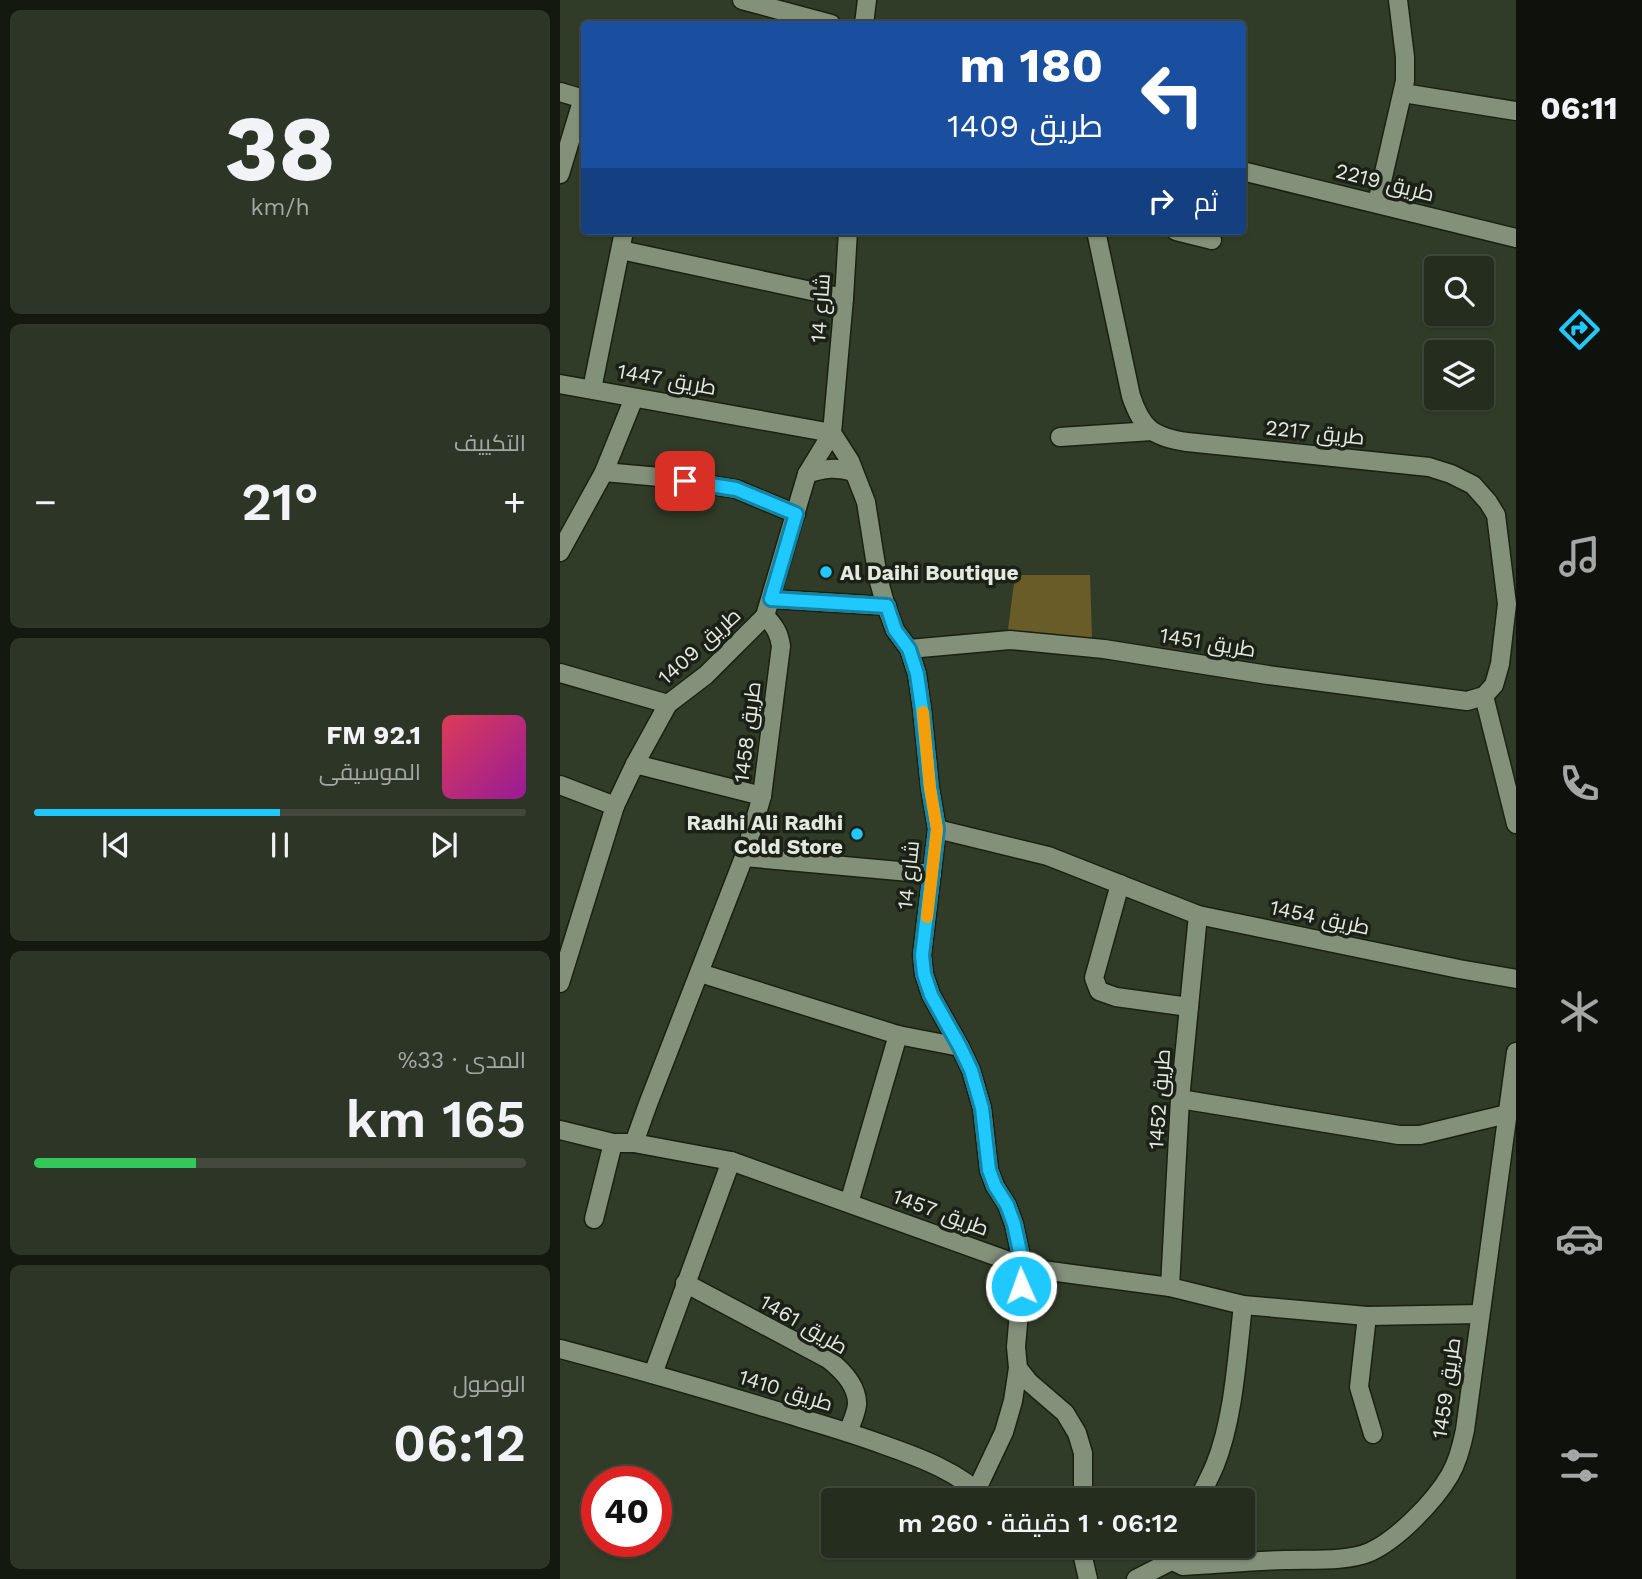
<!DOCTYPE html>
<html lang="ar">
<meta charset="utf-8">
<style>
:root{--surface:#252d1e;--page:#2d3527;--text:#f1f3f6;--muted:#a3a8a4;--line:#42493c;--accent:#1fc9fd}
body{margin:0;font-family:"Work Sans",Cairo,sans-serif;background:var(--page);color:var(--text);direction:rtl;height:100vh;display:flex;flex-direction:column;font-size:26px;white-space:nowrap}
*{box-sizing:border-box;margin:0}
p{font-size:23px;color:var(--muted)}
.icon{flex:none;width:38px;height:38px;fill:none;stroke:currentColor;stroke-width:2;stroke-linecap:round;stroke-linejoin:round}
.map{position:relative;flex:1;overflow:hidden;direction:ltr}
.side{display:flex;flex-direction:column;gap:10px;padding:10px;background:#141910;width:560px}
.side>*{flex:none}
.top-card{position:absolute;left:21px;top:21px;width:665px;height:214px;border-radius:7px;box-shadow:0 2px 5px #0004,0 0 0 2px var(--line);direction:rtl;background:#1a4fa0;color:#fff;overflow:hidden}
.buttons{position:absolute;left:864px;top:256px;display:grid;gap:14px}
.buttons a{display:grid;place-items:center;width:70px;height:70px;border-radius:7px;background:var(--surface);box-shadow:0 2px 5px #0004,0 0 0 2px var(--line);font-size:35px}
.speed{position:absolute;left:21px;top:1466px;display:flex;gap:14px;font-size:35px;font-weight:700;text-align:center}
.speed>*{display:grid;place-content:center;width:91px;height:91px;border-radius:50%;background:var(--surface);box-shadow:0 2px 5px #0004,0 0 0 2px var(--line);line-height:1}
.speed .limit{border:10px solid #d22;background:#fff;color:#111}
.pin{position:absolute;display:grid;place-items:center;width:60px;height:60px;color:#fff;margin:-30px;border-radius:14px;box-shadow:0 4px 10px #0006}
.me{position:absolute;width:77px;margin:-38px;rotate:358deg;stroke-linejoin:round;filter:drop-shadow(0 0 5px #0008)}
.turn{display:flex;align-items:center;gap:24px;height:147px;padding:0 28px;font-size:32px}
.turn .icon{width:91px;height:91px;stroke-width:2.5}
.turn b{display:block;font-size:49px;line-height:60px}
.then{display:flex;align-items:center;height:66px;padding:0 28px;background:#0003;gap:14px;font-size:26px}
.big{font-size:52px;font-weight:600;line-height:1.1}
.side .card{flex:1;display:flex;flex-direction:column;justify-content:center;gap:10px;min-width:0;padding:0 24px;border-radius:10px;background:var(--page)}
.side .dial{align-items:center;gap:0}
.dial b{font-size:91px;line-height:1}
.song{display:flex;align-items:center;gap:21px}
.cover{width:84px;height:84px;border-radius:10px;background:linear-gradient(135deg,hsl(350 70% 55%),hsl(300 70% 35%))}
.played{height:7px;border-radius:4px;background:linear-gradient(90deg,var(--accent) 50%,var(--line) 50%)}
.keys{display:flex;justify-content:space-around;direction:ltr}
.heat{display:flex;justify-content:space-between;align-items:center;font-size:38px;direction:ltr}
.charge{height:10px;border-radius:5px;background:linear-gradient(90deg,#34c759 33%,var(--line) 0)}
.trip{position:absolute;left:261px;top:1488px;width:434px;height:70px;border-radius:7px;background:var(--surface);box-shadow:0 2px 5px #0004,0 0 0 2px var(--line);font-weight:600;line-height:70px;text-align:center;direction:rtl}
main{display:flex;flex:1;min-height:0}
.tab-bar{display:flex;flex-direction:column;width:126px;justify-content:space-around;align-items:center;background:#0f120c;color:var(--muted)}
.tab-bar .icon{width:49px;height:49px}
.tab-bar .active{color:var(--accent)}
.tab-bar b{font-size:32px;color:var(--text)}
.map>svg:first-child{display:block}
.green{fill:#695c29}
.lines{fill:none;stroke-linecap:round;stroke-linejoin:round}
.minor-casing{stroke:#182210;stroke-width:21}
.minor{stroke:#83907a;stroke-width:18}
.route-casing{stroke:#1483a4;stroke-width:18}
.route{stroke:#1fc9fd;stroke-width:12}
.slow{stroke:#f59e0b;stroke-width:12}
.poi-dot{fill:#1fc9fd;stroke:#1c2118;stroke-width:2.5}
.labels{text-anchor:middle;dominant-baseline:central;stroke-width:7;stroke-linejoin:round;paint-order:stroke}
.street-label{font-size:21px;fill:#e2eadd;stroke:#1c2118}
.poi-label{font-size:21px;font-weight:bold;fill:#e2eadd;stroke:#1c2118;text-anchor:start}
</style>
<main>
<nav class="tab-bar">
<b>06:11</b>
<svg class="icon active" aria-label="directions" viewBox="0 0 24 24"><path d="M12 3l9 9-9 9-9-9zM9 14v-3h6M13 9l2 2-2 2"/></svg>
<svg class="icon" aria-label="music" viewBox="0 0 24 24"><path d="M9 18V5l10-2v13"/><circle cx="6" cy="18" r="3"/><circle cx="16" cy="16" r="3"/></svg>
<svg class="icon" aria-label="phone" viewBox="0 0 24 24"><path d="M5 4h4l2 5-3 2q2 4 5 5l2-3 5 2v4C11 20 4 13 5 4z"/></svg>
<svg class="icon" aria-label="climate" viewBox="0 0 24 24"><path d="M12 3v18M4 7l16 10M4 17L20 7"/></svg>
<svg class="icon" aria-label="car" viewBox="0 0 24 24"><path d="M5 17H2v-5l4-1 3-4h7l3 4 3 1v5h-3M9 17h6M6 11h13"/><circle cx="7" cy="17" r="2"/><circle cx="17" cy="17" r="2"/></svg>
<svg class="icon" aria-label="filters" viewBox="0 0 24 24"><path d="M4 7h16M4 17h16"/><circle cx="9" cy="7" r="2"/><circle cx="15" cy="17" r="2"/></svg>
</nav>
<div class="map">
<svg width="956" height="1579" viewBox="0 0 956 1579">
<rect width="100%" height="100%" fill="#313c28"/>
<polygon class="green" points="455,575 530,575 532,638 448,630"/>
<g class="lines">
<defs>
<g id="minor">
<polyline points="182,0 271,24"/>
<polyline points="304,24 307,0"/>
<polyline points="0,92 24,99"/>
<polyline points="843,93 956,111"/>
<polyline points="682,171 956,238"/>
<polyline points="0,174 23,98"/>
<polyline points="817,203 845,81 845,57 838,0"/>
<polyline points="288,231 284,298 272,433 290,461 306,502 318,578 325,603 335,630 349,649 357,674 362,709 370,788 377,829 362,955 364,974 371,995 400,1047 411,1070 422,1108 429,1170 435,1186 447,1205 454,1224 463,1266 456,1347 458,1368 469,1382 505,1413 517,1433 523,1453 523,1500"/>
<polyline points="616,231 652,240"/>
<polyline points="61,250 284,298"/>
<polyline points="0,384 272,433 247,474 205,616 146,675 108,704 75,764 55,806 0,983"/>
<polyline points="32,389 64,231"/>
<polyline points="500,437 592,431"/>
<polyline points="44,472 100,477 176,489 236,514"/>
<path d="M247,474c17,-6 30,-7 47,-2"/>
<polyline points="0,552 44,472 74,398"/>
<polyline points="211,599 327,606"/>
<path d="M349,649l101,-9 94,9 164,26 199,26 17,-5 10,-11 6,-21 7,-60 -11,-89 -8,-13 -15,-17 -22,-11 -22,-7 -242,-25c-34,-5 -45,-13 -56,-46l-35,-165"/>
<polyline points="0,673 108,704"/>
<polyline points="924,696 956,824"/>
<polyline points="75,764 202,796"/>
<polyline points="0,785 55,806"/>
<polyline points="377,829 488,856 638,915 899,969 956,979"/>
<polyline points="184,857 372,874"/>
<polyline points="560,884 534,978 539,991 556,997 629,1007"/>
<polyline points="140,973 338,1035 400,1047"/>
<polyline points="620,1099 839,1135 860,1135 947,1114"/>
<polyline points="0,1130 53,1143 74,1143 171,1161 463,1266 482,1270 610,1287 683,1305 807,1316 920,1314"/>
<path d="M74,1143l14,-39 96,-247 18,-61 19,-150c-2,-13 -6,-20 -16,-30"/>
<polyline points="289,1203 338,1035"/>
<polyline points="34,1219 53,1143"/>
<path d="M125,1283l143,76c14,11 30,27 29,46 -1,9 -6,19 -9,27"/>
<polyline points="610,1287 620,1099 638,915"/>
<polyline points="807,1316 799,1387 813,1434"/>
<path d="M0,1349c76,20 152,42 227,65 33,10 65,19 97,31 37,13 75,27 103,55"/>
<polyline points="93,1374 171,1161"/>
<polyline points="417,1489 444,1432 453,1401 458,1368"/>
<path d="M638,1500c6,-12 12,-23 17,-35 19,-47 22,-109 28,-160"/>
<polyline points="503,1545 522,1553"/>
<polyline points="521,1545 522,1553 528,1579"/>
<path d="M614,1545l-1,15 4,3 6,3c34,-2 68,-5 102,-6 25,-1 62,2 85,-8 28,-13 64,-50 80,-77 8,-14 12,-30 15,-45l51,-378"/>
<polyline points="576,1579 613,1560"/>
</g>
</defs>
<use href="#minor" class="minor-casing"/>
<use href="#minor" class="minor"/>
</g>
<g class="lines">
<defs>
<polyline id="route" points="125,481 176,489 236,514 211,599 327,606 335,630 349,649 357,674 362,709 370,788 377,829 362,955 364,974 371,995 400,1047 411,1070 422,1108 429,1170 435,1186 447,1205 454,1224 463,1266 461,1286"/>
</defs>
<use href="#route" class="route-casing"/>
<use href="#route" class="route"/>
<polyline class="slow" points="363,712 370,788 377,829 367,917"/>
</g>
<g class="poi-dot">
<circle cx="266" cy="572" r="7"/>
<circle cx="297" cy="834" r="7"/>
</g>
<g class="labels">
<g class="street-label">
<text transform="translate(825 182) rotate(14)">طريق 2219</text>
<text transform="translate(260 308) rotate(-86)">شارع 14</text>
<text transform="translate(107 379) rotate(10)">طريق 1447</text>
<text transform="translate(755 432) rotate(6)">طريق 2217</text>
<text transform="translate(648 642) rotate(9)">طريق 1451</text>
<text transform="translate(139 646) rotate(-42)">طريق 1409</text>
<text transform="translate(187 732) rotate(-83)">طريق 1458</text>
<text transform="translate(348 875) rotate(-84)">شارع 14</text>
<text transform="translate(760 917) rotate(12)">طريق 1454</text>
<text transform="translate(599 1099) rotate(-86)">طريق 1452</text>
<text transform="translate(381 1212) rotate(20)">طريق 1457</text>
<text transform="translate(244 1324) rotate(30)">طريق 1461</text>
<text transform="translate(886 1388) rotate(-82)">طريق 1459</text>
<text transform="translate(226 1390) rotate(17)">طريق 1410</text>
</g>
<g class="poi-label">
<text x="280" y="572">Al Daihi Boutique</text>
<text x="283" y="822" text-anchor="end">Radhi Ali Radhi<tspan x="283" dy="24">Cold Store</tspan></text>
</g>
</g>
</svg>
<div class="buttons">
<a><svg class="icon" aria-label="search" viewBox="0 0 24 24"><circle cx="10" cy="10" r="6"/><path d="M15 15l6 6"/></svg></a>
<a><svg class="icon" aria-label="layers" viewBox="0 0 24 24"><path d="M12 4l9 5-9 5-9-5zM3 14l9 5 9-5"/></svg></a>
</div>
<div class="speed"><div class="limit">40</div></div>
<div class="pin" style="left:125px;top:481px;background:#d93025"><svg class="icon" aria-label="arrive" viewBox="0 0 24 24"><path d="M6 21V4h12l-3 4 3 4H6"/></svg></div>
<svg class="me" style="left:461px;top:1286px" viewBox="-20 -20 40 40"><circle r="17" fill="#1fc9fd" stroke="#fff" stroke-width="3"/><path d="M0-11L8 9 0 5-8 9z" fill="#fff"/></svg>
<div class="trip">06:12 · 1 دقيقة · 260 m</div>
<div class="top-card">
<div class="turn"><svg class="icon" aria-label="left" viewBox="0 0 24 24"><path d="M17 20v-9H6M10 6l-5 5 5 5"/></svg><div><b>180 m</b>طريق 1409</div></div>
<div class="then">ثم<svg class="icon" aria-label="right" viewBox="0 0 24 24"><path d="M7 20v-9h11M14 6l5 5-5 5"/></svg></div>
</div>
</div>
<section class="side">
<div class="card dial"><b>38</b><p>km/h</p></div>
<div class="card"><p>التكييف</p>
<div class="heat"><a>−</a><b class="big">21°</b><a>+</a></div>
</div>
<div class="card">
<div class="song"><i class="cover"></i><div><b>92.1 FM</b><p>الموسيقى</p></div></div>
<div class="played"></div>
<div class="keys"><svg class="icon" aria-label="previous" viewBox="0 0 24 24"><path d="M18 5L8 12l10 7zM5 5v14"/></svg><svg class="icon" aria-label="pause" viewBox="0 0 24 24"><path d="M8 5v14M16 5v14"/></svg><svg class="icon" aria-label="next" viewBox="0 0 24 24"><path d="M6 5l10 7-10 7zM19 5v14"/></svg></div>
</div>
<div class="card"><p>المدى · 33%</p><b class="big">165 km</b><div class="charge"></div></div>
<div class="card"><p>الوصول</p><b class="big">06:12</b></div>
</section>
</main>
